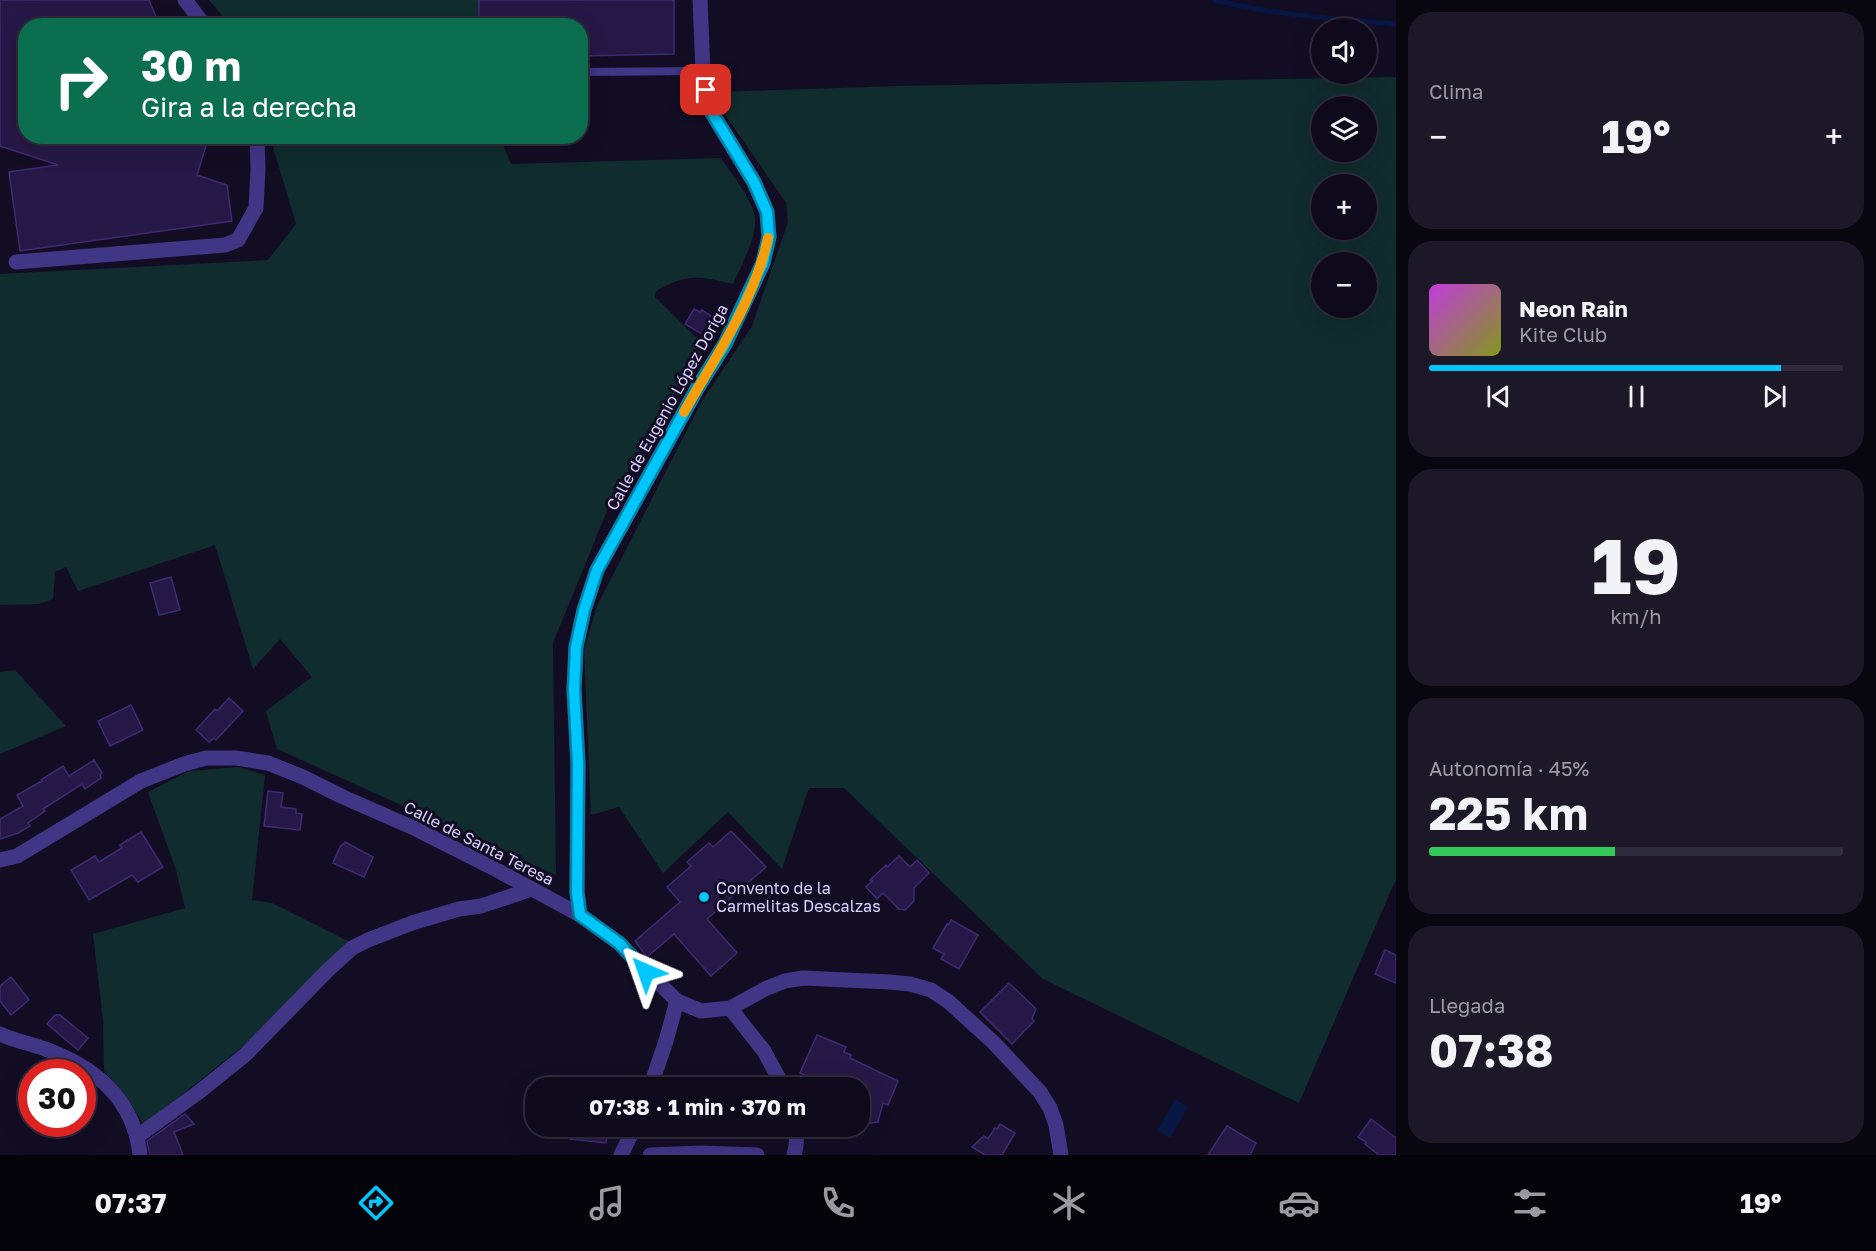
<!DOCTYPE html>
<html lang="es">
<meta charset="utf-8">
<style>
:root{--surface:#0e0a1b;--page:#1c1828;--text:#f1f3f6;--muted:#9b9aa3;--line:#2e2b3a;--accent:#00c6fb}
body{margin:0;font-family:"Golos Text",sans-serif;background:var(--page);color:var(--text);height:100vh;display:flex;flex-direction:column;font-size:22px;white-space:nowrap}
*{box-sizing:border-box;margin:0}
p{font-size:20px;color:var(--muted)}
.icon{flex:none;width:33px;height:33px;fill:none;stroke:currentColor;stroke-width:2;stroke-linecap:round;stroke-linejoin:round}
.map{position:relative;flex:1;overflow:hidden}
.drawer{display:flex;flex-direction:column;gap:12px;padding:12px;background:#08060f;width:480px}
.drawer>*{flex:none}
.banner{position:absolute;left:18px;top:18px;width:570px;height:126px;border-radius:24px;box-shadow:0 6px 24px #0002,0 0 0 2px var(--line);background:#0b6e4f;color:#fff;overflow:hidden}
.fabs{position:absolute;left:1311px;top:18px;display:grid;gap:12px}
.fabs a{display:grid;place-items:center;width:66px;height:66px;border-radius:50%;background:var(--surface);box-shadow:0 6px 24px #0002,0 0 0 2px var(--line);font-size:30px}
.speed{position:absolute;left:18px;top:1059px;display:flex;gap:12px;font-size:30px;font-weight:700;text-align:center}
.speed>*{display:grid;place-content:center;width:78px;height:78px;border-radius:50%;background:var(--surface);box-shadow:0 6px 24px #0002,0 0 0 2px var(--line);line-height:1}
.speed .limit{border:9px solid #d22;background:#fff;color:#111}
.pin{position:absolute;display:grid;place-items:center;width:51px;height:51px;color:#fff;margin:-26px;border-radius:12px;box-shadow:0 3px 9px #0006}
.me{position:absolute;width:66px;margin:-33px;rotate:317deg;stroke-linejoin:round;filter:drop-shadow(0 0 4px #0008)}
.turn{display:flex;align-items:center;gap:21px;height:126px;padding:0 24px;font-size:27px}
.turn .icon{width:78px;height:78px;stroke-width:2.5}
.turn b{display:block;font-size:42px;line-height:51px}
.big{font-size:45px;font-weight:700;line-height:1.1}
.drawer .tile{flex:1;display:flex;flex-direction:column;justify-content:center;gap:9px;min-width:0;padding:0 21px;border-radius:24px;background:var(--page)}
.drawer .dial{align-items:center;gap:0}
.dial b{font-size:78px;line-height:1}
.song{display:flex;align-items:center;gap:18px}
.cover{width:72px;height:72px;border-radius:9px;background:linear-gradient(135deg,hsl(290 70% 55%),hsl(70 70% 35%))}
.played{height:6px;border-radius:3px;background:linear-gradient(90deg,var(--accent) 85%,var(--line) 85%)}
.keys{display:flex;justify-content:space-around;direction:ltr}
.heat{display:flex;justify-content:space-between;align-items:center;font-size:33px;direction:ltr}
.charge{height:9px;border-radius:4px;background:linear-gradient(90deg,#34c759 45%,var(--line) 0)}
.trip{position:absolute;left:525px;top:1077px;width:345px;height:60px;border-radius:24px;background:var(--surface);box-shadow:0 6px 24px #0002,0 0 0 2px var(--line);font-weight:700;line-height:60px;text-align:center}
.menu{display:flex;height:96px;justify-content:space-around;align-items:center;background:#06040b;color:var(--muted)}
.menu .icon{width:42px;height:42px}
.menu .selected{color:var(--accent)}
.menu b{font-size:27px;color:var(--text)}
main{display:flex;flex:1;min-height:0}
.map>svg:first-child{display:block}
.green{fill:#102c2e;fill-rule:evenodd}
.water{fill:#071643}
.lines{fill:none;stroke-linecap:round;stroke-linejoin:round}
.stream{stroke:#071643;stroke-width:5}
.building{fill:#261846;stroke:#402973;stroke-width:1.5}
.lane{stroke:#413586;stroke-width:8}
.street{stroke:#413586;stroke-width:15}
.route-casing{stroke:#0081a3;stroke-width:15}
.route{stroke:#00c6fb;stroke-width:10}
.slow{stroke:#f59e0b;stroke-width:10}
.poi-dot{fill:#00c6fb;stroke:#130d24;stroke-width:2}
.labels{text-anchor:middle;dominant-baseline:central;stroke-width:6;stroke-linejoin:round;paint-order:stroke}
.street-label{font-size:16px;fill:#dbd0ff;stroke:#130d24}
.poi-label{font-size:16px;fill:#dbd0ff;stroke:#130d24;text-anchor:start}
</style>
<main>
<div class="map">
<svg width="1396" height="1155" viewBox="0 0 1396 1155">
<rect width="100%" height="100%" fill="#130d24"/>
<g class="green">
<polygon points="209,0 479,0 479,25 230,25"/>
<path d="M1396,77v802l-97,224 -256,-124 -199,-191h-35l-27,81 -54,-57 -65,61 -44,-66 -28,8 -7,-165 13,-44 105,-205 50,-75 36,-104 -2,-19 -60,-87 -8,-24 181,-6zM1322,106h44v46h-44zM1322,184h44v46h-44zM1322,262h44v46h-44z"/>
<path d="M270,137h230l11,27 210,-6c10,15 32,42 34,60 2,20 -14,48 -22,66 -33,-8 -46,-11 -77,7l-1,6 53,52 -99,157 -56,137 3,232 -279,-126 -11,-38 46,-34 -32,-38 -27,30 -38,-124 -137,46 -12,-24 -11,5 -2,27 -14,5 -39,1v-331l268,-14 28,-36z"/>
<polygon points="15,670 66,726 0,754 0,672"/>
<polygon points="238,767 265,775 252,900 272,903 354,944 242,1047 144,1125 125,1094 104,1071 103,1020 93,934 185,908 176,870 148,792 189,771"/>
</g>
<polygon class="water" points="1175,1099 1188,1107 1170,1138 1158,1130"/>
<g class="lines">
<path class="stream" d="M1215,0c59,15 120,19 181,24"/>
</g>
<g class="building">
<polygon points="0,0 149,0 160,26 26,26 26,136 209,136 197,175 227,185 232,221 20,251 9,172 58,165 0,146"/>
<polygon points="479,0 674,0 674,54 580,56 580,26 479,26"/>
<polygon points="694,309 700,312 702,310 716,319 705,336 685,324"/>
<polygon points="171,577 180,610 159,615 150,583"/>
<polygon points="229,698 243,711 216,740 214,738 209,742 196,730 215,709 217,711"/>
<polygon points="131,705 143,730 110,746 98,721"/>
<polygon points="94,760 102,773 100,775 101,778 85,789 82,784 43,809 45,811 28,823 30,826 18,833 0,839 0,819 23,806 17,795 42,781 41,780 63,766 69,776"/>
<polygon points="268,791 283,793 281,807 296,809 296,813 302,814 300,830 264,826"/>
<polygon points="731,831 766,867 707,919 737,953 711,976 674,934 647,957 635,941 680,902 667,887 691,866 687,862 709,843 713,847"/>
<polygon points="141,832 163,867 138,882 132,875 89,900 71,870 95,856 99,862 122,848 120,845"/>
<polygon points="345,842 373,857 364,877 333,863 340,847"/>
<polygon points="899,856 910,867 917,860 929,873 914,888 914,901 905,910 899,909 883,893 877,899 866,887 872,881 870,880 886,865 887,867"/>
<polygon points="951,920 978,935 959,969 941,959 944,954 933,948 947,924 949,924"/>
<polygon points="1385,950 1396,955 1396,983 1375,974"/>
<polygon points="11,977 29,1000 11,1015 0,1001 0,986"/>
<polygon points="1009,983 1036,1009 1032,1019 1034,1021 1012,1044 980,1012"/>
<polygon points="55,1015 60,1015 88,1038 78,1050 47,1024"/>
<polygon points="817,1035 846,1047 844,1052 851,1055 850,1058 898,1081 888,1105 883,1103 878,1122 863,1124 868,1098 860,1094 860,1088 833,1088 800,1073"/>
<polygon points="185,1114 194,1124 174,1132 183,1155 150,1155 147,1141"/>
<polygon points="1371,1119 1396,1138 1396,1155 1379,1155 1365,1144 1366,1142 1358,1137"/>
<polygon points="1000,1124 1015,1133 1002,1155 985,1155 972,1147 984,1136 988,1139 995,1128 997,1129"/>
<polygon points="571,1126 608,1126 606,1143 570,1139"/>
<polygon points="1227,1126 1256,1143 1250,1155 1208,1155"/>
</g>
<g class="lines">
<polyline class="lane" points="580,72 703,71"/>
<g class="street">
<polyline points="185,0 205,26"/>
<polyline points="16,262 225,245 238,240 256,208 258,169 257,136"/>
<polyline points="0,860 17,856 141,781 184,764 206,758 236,758 268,763 303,777 343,797 416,829 495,869 580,915 619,943 677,1001 701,1011 730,1008 767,988 785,981 803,978 889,982 910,984 931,990 949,1002 994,1043 1040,1092 1050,1108 1056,1125 1061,1155"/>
<polyline points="580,915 577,892 578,763 574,690 576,647 584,610 597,570 698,387 725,344 763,263 769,237 767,212 754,182 709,108 703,71 700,0"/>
<polyline points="730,1008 764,1051 784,1088"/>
<path d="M0,1034c16,7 32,10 48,16 50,19 86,50 92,105"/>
<polyline points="650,1088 666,1041 677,1001"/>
<polyline points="138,1136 199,1092 245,1055 327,971 352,948 368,940 412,923 459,909 481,906 532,889"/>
<polyline points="621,1155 635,1126"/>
<polyline points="650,1155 702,1153 757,1155"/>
<path d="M794,1155c3,-10 4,-19 0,-29"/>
</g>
</g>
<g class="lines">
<defs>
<polyline id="route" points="646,972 619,943 580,915 577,892 578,763 574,690 576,647 584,610 597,570 698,387 725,344 763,263 769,237 767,212 754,182 709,108 706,90"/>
</defs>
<use href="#route" class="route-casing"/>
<use href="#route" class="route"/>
<path class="slow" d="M684,412c32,-56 70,-110 84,-174"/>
</g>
<circle class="poi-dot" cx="704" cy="897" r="6"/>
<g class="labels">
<g class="street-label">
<text transform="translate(667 407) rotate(-61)">Calle de Eugenio López Doriga</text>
<text transform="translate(479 843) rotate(27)">Calle de Santa Teresa</text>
</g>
<g class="poi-label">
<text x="716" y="888">Convento de la<tspan x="716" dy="18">Carmelitas Descalzas</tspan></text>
</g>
</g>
</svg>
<div class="fabs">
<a><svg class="icon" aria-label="sound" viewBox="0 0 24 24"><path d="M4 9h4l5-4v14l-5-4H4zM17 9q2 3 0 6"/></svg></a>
<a><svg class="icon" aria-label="layers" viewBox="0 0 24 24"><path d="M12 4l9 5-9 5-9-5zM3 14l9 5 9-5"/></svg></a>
<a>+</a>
<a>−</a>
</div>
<div class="speed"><div class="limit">30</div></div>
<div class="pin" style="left:706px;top:90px;background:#d93025"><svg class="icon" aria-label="arrive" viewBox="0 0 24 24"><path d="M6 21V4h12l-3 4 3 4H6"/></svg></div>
<svg class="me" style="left:646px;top:972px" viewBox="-20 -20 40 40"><path d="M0-17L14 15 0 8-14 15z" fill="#00c6fb" stroke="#fff" stroke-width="4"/></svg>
<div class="trip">07:38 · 1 min · 370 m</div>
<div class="banner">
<div class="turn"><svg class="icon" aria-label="right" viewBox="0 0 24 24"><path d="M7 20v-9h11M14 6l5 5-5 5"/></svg><div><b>30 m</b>Gira a la derecha</div></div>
</div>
</div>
<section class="drawer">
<div class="tile"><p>Clima</p>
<div class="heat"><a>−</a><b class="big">19°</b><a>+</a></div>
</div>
<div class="tile">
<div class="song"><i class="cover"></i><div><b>Neon Rain</b><p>Kite Club</p></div></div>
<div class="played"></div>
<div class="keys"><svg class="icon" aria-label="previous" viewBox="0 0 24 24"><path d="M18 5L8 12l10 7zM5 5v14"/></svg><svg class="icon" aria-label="pause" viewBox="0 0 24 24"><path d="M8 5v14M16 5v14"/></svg><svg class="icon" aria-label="next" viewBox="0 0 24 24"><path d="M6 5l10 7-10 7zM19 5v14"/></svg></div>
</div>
<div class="tile dial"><b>19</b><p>km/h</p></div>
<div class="tile"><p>Autonomía · 45%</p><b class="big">225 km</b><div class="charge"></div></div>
<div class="tile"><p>Llegada</p><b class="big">07:38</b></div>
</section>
</main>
<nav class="menu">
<b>07:37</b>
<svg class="icon selected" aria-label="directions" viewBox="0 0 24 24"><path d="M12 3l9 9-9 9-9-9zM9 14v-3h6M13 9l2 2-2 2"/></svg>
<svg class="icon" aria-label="music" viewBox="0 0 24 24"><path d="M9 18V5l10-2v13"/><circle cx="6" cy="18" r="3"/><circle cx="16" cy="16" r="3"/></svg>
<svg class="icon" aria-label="phone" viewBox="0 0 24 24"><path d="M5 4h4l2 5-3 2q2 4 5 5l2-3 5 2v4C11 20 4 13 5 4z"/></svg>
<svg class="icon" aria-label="climate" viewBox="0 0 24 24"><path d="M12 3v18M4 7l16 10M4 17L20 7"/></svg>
<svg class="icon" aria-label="car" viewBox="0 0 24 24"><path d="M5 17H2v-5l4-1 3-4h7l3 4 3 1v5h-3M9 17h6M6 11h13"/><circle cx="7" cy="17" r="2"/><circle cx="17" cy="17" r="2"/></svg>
<svg class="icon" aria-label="filters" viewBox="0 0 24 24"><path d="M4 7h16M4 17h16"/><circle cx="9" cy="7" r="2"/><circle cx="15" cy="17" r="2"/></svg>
<b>19°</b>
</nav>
